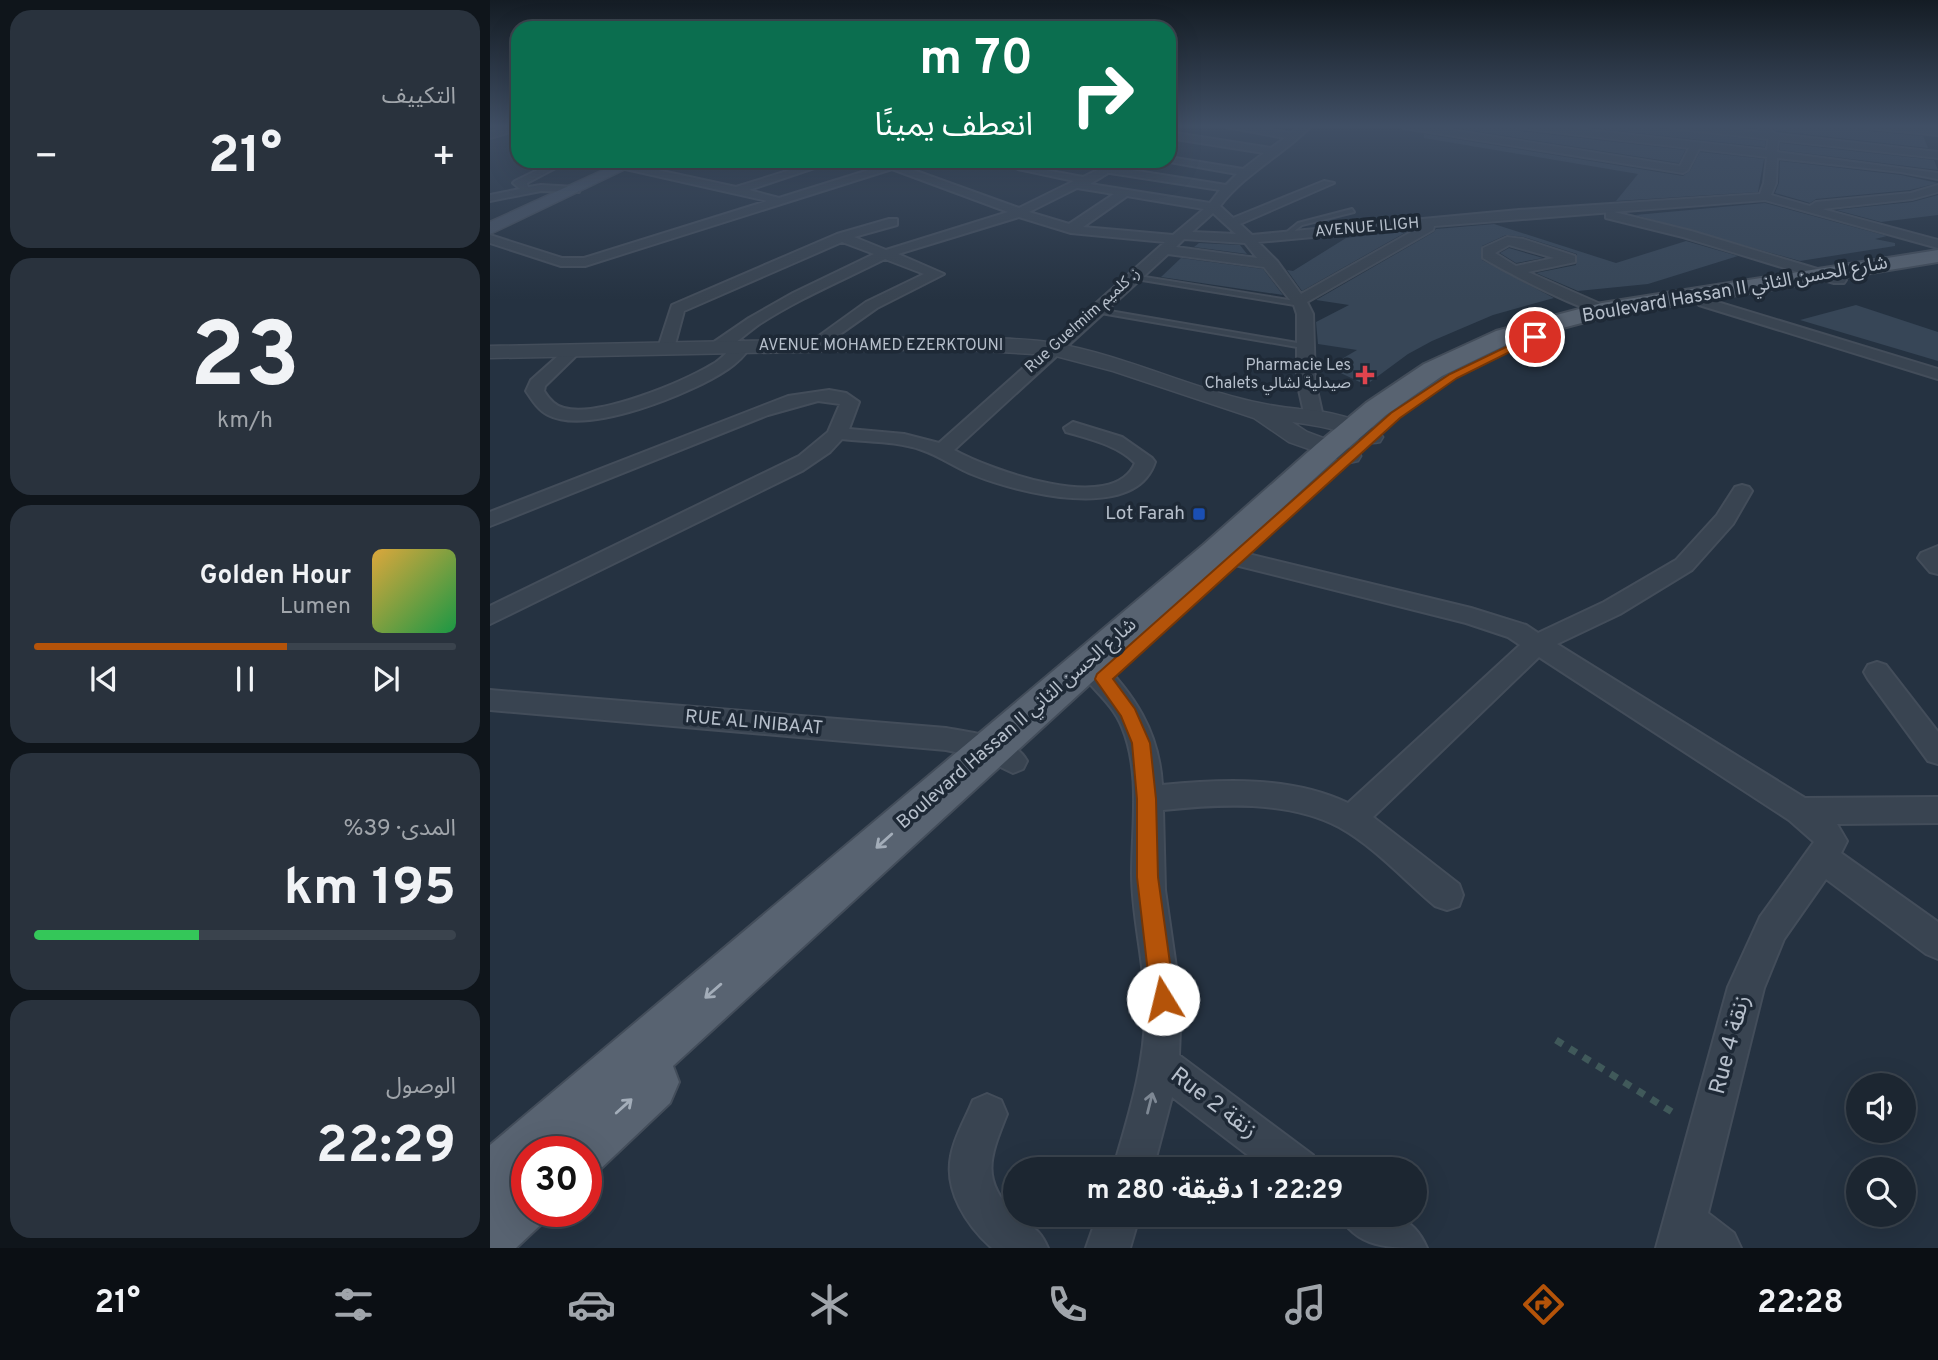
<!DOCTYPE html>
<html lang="ar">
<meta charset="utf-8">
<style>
:root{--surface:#1c2631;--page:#29323d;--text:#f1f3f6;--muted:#a0a5ab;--line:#3a434d;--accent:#b45309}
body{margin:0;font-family:Overpass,"Noto Sans Arabic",sans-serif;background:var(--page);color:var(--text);direction:rtl;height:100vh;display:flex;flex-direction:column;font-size:26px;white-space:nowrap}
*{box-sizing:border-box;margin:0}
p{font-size:23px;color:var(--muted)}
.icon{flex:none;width:38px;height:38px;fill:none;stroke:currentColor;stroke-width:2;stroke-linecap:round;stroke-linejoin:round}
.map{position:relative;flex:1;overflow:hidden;direction:ltr}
.drawer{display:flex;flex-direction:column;gap:10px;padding:10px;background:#0f151b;width:490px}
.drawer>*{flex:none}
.banner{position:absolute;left:21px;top:21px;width:665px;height:147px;border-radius:21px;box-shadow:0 7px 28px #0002,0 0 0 2px var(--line);direction:rtl;background:#0b6e4f;color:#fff;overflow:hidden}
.buttons{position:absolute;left:1356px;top:1073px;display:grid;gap:14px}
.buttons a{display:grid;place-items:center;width:70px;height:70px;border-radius:50%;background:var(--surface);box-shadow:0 7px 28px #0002,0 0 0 2px var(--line);font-size:35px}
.speed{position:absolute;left:21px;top:1136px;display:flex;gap:14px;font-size:35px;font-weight:700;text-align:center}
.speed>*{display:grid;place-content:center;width:91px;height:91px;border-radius:50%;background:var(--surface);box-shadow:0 7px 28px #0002,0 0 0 2px var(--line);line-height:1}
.speed .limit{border:10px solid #d22;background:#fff;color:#111}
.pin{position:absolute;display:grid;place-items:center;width:60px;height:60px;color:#fff;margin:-30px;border:4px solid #fff;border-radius:50%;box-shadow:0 2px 7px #0007}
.me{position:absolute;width:77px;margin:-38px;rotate:351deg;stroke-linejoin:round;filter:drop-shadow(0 0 5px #0008)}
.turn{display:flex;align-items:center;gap:24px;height:147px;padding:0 28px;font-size:32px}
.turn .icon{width:91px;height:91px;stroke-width:2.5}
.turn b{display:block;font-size:49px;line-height:60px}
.big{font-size:52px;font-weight:700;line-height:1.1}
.drawer .card{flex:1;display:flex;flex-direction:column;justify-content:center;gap:10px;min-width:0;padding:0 24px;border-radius:21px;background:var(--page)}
.drawer .dial{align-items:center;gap:0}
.dial b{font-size:91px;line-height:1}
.song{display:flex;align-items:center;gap:21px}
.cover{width:84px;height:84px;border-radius:10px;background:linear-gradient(135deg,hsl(40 70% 55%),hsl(140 70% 35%))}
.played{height:7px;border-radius:4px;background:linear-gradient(90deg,var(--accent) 60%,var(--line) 60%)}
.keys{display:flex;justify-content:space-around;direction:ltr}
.heat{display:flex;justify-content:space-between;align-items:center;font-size:38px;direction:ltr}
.charge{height:10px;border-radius:5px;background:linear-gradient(90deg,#34c759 39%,var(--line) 0)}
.trip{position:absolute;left:513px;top:1157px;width:424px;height:70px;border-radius:35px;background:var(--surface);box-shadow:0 7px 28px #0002,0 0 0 2px var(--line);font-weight:700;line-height:70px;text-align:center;direction:rtl}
.tab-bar{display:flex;height:112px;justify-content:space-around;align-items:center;background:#0b0f14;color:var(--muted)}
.tab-bar .icon{width:49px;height:49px}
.tab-bar .active{color:var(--accent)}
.tab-bar b{font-size:32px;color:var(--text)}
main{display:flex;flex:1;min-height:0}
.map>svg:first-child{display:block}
.building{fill:#374657}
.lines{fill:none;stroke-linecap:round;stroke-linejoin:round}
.service-casing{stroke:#434d5a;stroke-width:4}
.minor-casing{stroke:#434d5a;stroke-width:4}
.tertiary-casing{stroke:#434d5a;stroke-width:3}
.secondary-casing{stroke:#434d5a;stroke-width:3}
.primary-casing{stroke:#434d5a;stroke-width:4}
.path{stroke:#40595a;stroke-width:7;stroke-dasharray:8 8;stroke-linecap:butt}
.service{fill:#394451;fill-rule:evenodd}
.minor{fill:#394451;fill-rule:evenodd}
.tertiary{fill:#394451;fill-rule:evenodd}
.secondary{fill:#475364;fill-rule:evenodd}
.primary{fill:#586371;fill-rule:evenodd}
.oneway{stroke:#a3adb9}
.oneway2{stroke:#7e8894}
.route{fill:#b45309;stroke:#753606;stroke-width:2}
.health-dot{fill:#e0444e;stroke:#1e2936;stroke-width:2.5}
.transit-dot{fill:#1a4fb4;stroke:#1e2936;stroke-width:2.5}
.labels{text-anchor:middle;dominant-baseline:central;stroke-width:7;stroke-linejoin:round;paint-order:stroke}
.far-street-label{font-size:16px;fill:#b6bfcb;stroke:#1e2936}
.far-poi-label{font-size:16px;fill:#b6bfcb;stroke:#1e2936;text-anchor:end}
.street-label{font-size:19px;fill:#b6bfcb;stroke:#1e2936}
.poi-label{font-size:19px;fill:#b6bfcb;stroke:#1e2936;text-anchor:end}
.near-street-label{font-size:23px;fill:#b6bfcb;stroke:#1e2936}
</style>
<main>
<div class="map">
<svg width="1448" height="1248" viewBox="0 0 1448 1248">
<rect width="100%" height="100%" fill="#253241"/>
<g class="building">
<polygon points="946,125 1023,125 1030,131 1195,150 1189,163"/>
<polygon points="1075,125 1139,125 1176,129 1275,141 1275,147"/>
<polygon points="1287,125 1371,126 1378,131 1433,136 1438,148 1287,131 1283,129"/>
<polygon points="934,134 1193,176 1200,171 1210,152 1274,159 1268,192 1126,201 1148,174 934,138"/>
<polygon points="1290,143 1444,160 1448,170 1290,150"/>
<polygon points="1290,161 1411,175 1448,183 1420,190 1326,199 1320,203 1285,193 1289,183"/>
<polygon points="1448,195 1448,215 1391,222 1346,210 1422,202"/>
<polygon points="1275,203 1397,236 1385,239 1405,243 1405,246 1310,261 1145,215"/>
<polygon points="1004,224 1126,263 1196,241 1248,256 1158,284 1088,291 1046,273 1086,265 1087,254 1034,237 1016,235 992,246 992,260 1064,298 1003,315 942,341 918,354 876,385 838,367 867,350 828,344 826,322 859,305 826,300 944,232 946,229"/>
<polygon points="918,231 812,291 797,270 803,271 856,238"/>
<polygon points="709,243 750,245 757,254 704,247"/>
<polygon points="1019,248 1053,258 1026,263 1010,253"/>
<polygon points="691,258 773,269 793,295 671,277"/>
<polygon points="1366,305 1448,332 1448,361 1310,320"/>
</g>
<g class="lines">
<defs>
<g id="service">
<polygon points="862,209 864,212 812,225 798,236 793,235 808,223"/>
<polygon points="642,275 811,302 815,304 811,306 640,278 640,276"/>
<polygon points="602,308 813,344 817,346 813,348 605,312 602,312"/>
</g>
<g id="minor">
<polygon points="28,125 28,130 0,138 0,132"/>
<path d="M726,125h23l52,8 10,-8h11c-29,30 -67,48 -92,81l13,12 91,-37 10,2 -94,41 12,11 267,-25 241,-16 4,-11 3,-26 -68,-8 -11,21 -5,3 -279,-45 -5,-3h21l260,41 9,-18 -169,-20 -5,-3h28l224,25 1,-11 -98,-11 -5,-3h29l66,7 -2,-2 5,-5h11l-5,5 7,4 162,18v6l-160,-18 -1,12 161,21v6l-37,-7 -124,-14 -1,25 -5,12 39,11 6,-4 95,-9 27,-8v7l-26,7 -90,10 116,31v8l-173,-48 -331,26 -1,4 -126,72 6,12 2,67 8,36 -9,5 -9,-5 -8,-36v-67l-3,-9 -30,-38 -96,-13 -214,196c34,19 160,66 181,13 -18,-18 -45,-24 -69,-31l-2,-4 9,-6 49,15 30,21 3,4c-20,62 -139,30 -181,13 -18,-7 -34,-19 -52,-25 -25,-9 -54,-8 -80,-11l-12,13 -28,19 -312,153v-18l309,-150 29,-24 12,-28 -22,-3 -50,14 -278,111v-14l298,-116 41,-6 17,3 13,9 -10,27 55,5 35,9 226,-201 -94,-9 -52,-16 -121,37 46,20 -67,34 -58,41h-12l-2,-3 61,-44 58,-28 -39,-15c-42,21 -87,40 -127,66 -13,9 -31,29 -47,25l-2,-3 2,-3 38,-26 44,-25 81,-39 -32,-12 -158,69 -10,37 -8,5 -8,-5 14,-43 165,-71 52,-15h8v6l-43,12 32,13 122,-38 -116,-43 -307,97h-24l-71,-23v-8l72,23h22l183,-57 -146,-33 -1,-2 5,-3 111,24 83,-26h16l-86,29 30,8 109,-34 34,-3 -17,6 114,41 55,-27 -56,-12v-4l65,12 33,-16h13l-11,7 108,17 11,-11 -73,-13h5v-4l74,12 21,-16 -95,-15v-6l102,16 14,-10zM618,173h2l110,17 -10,13 -120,-19zM587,188l37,6 -45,30 -40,-12zM637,196l77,13 -31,26 -90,-8zM723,213l23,21 -44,-2zM930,227l-119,67 -24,-33 -19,-19zM694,239l61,4 12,15 -81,-11z"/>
<polygon points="1373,125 1448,129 1448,135 1378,128"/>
<polygon points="66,161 75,163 37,183 38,187 51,185 85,187 89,188 89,192 51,191 0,201 0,195 30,189 23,183 25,181"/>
<polygon points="1120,211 1201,231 1354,277 1356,280 1354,283 1344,283 1193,237 1116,218 1116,212"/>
<path d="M1017,237l16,2 52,17v6l-47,10 79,35 3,3 -3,3c-16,4 -106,-44 -124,-55v-10zM1019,245l45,13 -38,8 -21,-13z"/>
<polygon points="1214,298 1448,369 1448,379 1209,305 1207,302 1209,299"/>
<path d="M253,341l8,5c-6,9 -14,17 -23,23 -35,24 -140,67 -180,46 -10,-5 -16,-15 -22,-24l5,-11 37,-33 6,-2 8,5 -37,36 -1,5c5,8 11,15 20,17 34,10 119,-26 149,-44 11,-6 19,-20 30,-23z"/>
<path d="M1252,485l7,2 3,4 -19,33 -41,46 -72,44 -63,30 248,154 133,-1v26l-101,1 10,17 -6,12 97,69v37l-12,-5 -100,-75 -42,60 -20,49 -56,225 26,20 7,15h-85l72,-261 32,-70 54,-75 -25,-22 -250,-163 -166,160 86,67 4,11 -4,11 -12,4 -12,-4c-31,-26 -60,-59 -96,-79 -51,-27 -120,-23 -176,-17l2,80 16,112 -2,53 134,100 6,14h-53l-94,-72 -19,72h-40c16,-54 34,-110 32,-167 -1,-43 -13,-85 -13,-128 0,-48 9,-102 -10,-147 -10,-26 -35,-41 -48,-64l4,-7 9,-2 9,2c38,38 63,75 66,129 60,-6 129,-9 186,18l172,-158 -12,-8 -42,-14 -259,-65 -3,-5 3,-5 8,-2 256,62 55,17 12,8 66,-31 72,-42 41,-45 18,-28z"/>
<polygon points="1448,546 1448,574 1440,572 1428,558 1431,553"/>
<polygon points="1387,662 1396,665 1448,732 1448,764 1438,761 1378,679 1374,672 1378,665"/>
<path d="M0,690l456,38c25,5 68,8 81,33l-4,8 -10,4 -31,-15 -36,-8 -456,-40z"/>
<path d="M497,1094l14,6 6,14c-16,41 -28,65 8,100 15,14 23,11 33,34h-56c-25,-22 -48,-57 -41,-92 3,-19 15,-38 22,-56z"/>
<polygon points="608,1214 650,1214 640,1248 596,1248"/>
<path d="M849,1214c38,0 70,-8 88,34 -38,0 -71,0 -88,-34z"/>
</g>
<path id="tertiary" d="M457,337c35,2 72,0 106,6 84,14 162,59 246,66 21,1 72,10 84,28l-3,5c-16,4 -24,-5 -38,-10 -16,-5 -33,-8 -50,-10l15,10 51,19 3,5 -3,5 -9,2 -60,-21 -35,-24 -141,-47 -61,-16 -105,-6 -457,9v-12z"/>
<polygon id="secondary" points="133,161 152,161 0,234 0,222"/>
<polygon id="primary" points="1448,250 1448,262 1114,317 1024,341 952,376 896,415 849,456 183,1066 189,1082 180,1103 105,1174 96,1178 96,1152 37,1152 37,1211 62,1211 60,1216 26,1248 0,1248 0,1145 713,545 827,444 876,403 934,364 1006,331 1112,303"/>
</defs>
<use href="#service" class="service-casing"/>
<use href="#minor" class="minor-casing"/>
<use href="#tertiary" class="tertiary-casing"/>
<use href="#secondary" class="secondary-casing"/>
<use href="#primary" class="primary-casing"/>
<polyline class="path" points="1066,1040 1187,1115"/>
<use href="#service" class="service"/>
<use href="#minor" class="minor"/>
<use href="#tertiary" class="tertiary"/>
<use href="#secondary" class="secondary"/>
<use href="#primary" class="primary"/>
</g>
<defs><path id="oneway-shaft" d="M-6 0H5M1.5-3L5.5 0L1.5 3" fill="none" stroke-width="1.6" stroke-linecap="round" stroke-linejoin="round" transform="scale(1.75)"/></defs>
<g class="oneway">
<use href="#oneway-shaft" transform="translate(394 841) rotate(138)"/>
<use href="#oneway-shaft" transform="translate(223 991) rotate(139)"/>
<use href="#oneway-shaft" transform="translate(134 1106) rotate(-42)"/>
</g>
<use class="oneway2" href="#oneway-shaft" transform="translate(660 1103) rotate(-76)"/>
<linearGradient id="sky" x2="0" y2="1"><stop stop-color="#141c24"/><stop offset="0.42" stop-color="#404f65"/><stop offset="1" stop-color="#404f65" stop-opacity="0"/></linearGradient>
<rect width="1448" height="300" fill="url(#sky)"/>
<polygon class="route" points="1041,335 1050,337 967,378 910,418 623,679 645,709 660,743 666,799 668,877 685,999 681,1007 673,1011 665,1007 661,999 647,877 647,799 642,743 631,716 605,679 607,674 901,413 960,374"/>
<path class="health-dot" d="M871.5 364.5h7v7h7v7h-7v7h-7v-7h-7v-7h7z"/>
<rect class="transit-dot" x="702" y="507" width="14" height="14" rx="3.5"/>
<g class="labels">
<g class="far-street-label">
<text transform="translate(877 228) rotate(-5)">AVENUE ILIGH</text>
<text transform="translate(593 321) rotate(-42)">Rue Guelmim ز. كلميم</text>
<text x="391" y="346">AVENUE MOHAMED EZERKTOUNI</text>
</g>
<g class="far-poi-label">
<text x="861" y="366">Pharmacie Les<tspan x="861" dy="18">Chalets صيدلية لشالي</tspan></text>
</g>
<g class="street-label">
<text transform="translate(1245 290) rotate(-10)">Boulevard Hassan II شارع الحسن الثاني</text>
<text transform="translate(264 723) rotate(5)">RUE AL INIBAAT</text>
<text transform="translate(527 724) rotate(-41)">Boulevard Hassan II شارع الحسن الثاني</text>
</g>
<g class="poi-label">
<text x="695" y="514">Lot Farah</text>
</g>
<g class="near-street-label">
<text transform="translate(1241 1045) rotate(-75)">Rue 4 زنقة</text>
<text transform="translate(723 1104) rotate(37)">Rue 2 زنقة</text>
</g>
</g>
</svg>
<div class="buttons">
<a><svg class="icon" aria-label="sound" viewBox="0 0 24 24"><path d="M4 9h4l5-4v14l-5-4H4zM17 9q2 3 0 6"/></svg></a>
<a><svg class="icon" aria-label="search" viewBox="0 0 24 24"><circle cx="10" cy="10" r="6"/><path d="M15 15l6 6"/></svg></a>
</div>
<div class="speed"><div class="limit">30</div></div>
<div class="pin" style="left:1045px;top:337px;background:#d93025"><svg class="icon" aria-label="arrive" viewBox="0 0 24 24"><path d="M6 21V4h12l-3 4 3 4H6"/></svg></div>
<svg class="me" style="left:673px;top:999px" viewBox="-20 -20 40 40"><circle r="19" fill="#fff"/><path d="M0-13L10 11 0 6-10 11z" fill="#b45309"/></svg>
<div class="trip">22:29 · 1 دقيقة · 280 m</div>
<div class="banner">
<div class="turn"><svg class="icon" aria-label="right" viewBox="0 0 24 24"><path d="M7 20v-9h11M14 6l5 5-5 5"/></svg><div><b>70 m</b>انعطف يمينًا</div></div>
</div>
</div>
<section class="drawer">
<div class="card"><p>التكييف</p>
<div class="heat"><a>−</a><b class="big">21°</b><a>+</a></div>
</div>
<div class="card dial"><b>23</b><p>km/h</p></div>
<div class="card">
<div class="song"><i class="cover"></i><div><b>Golden Hour</b><p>Lumen</p></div></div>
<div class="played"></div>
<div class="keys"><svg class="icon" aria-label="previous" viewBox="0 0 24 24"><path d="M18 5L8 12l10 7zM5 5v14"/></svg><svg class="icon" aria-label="pause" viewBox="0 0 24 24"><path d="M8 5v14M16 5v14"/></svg><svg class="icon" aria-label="next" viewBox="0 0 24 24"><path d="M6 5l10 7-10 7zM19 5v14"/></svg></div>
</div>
<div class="card"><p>المدى · 39%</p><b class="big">195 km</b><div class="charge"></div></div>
<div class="card"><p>الوصول</p><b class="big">22:29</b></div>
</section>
</main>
<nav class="tab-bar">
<b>22:28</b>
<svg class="icon active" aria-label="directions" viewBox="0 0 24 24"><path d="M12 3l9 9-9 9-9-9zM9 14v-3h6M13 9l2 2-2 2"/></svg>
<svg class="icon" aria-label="music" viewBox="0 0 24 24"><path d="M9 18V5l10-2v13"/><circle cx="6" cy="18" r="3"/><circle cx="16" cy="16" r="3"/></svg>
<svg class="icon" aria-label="phone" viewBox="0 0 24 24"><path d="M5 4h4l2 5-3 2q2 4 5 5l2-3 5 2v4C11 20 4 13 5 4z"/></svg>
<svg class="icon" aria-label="climate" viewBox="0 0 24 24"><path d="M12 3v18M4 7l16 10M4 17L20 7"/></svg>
<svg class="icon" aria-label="car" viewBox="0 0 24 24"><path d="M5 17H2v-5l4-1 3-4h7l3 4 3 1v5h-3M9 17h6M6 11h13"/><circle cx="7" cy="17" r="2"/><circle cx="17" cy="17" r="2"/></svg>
<svg class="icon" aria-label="filters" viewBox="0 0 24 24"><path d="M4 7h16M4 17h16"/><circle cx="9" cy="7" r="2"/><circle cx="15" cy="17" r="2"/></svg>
<b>21°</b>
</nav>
